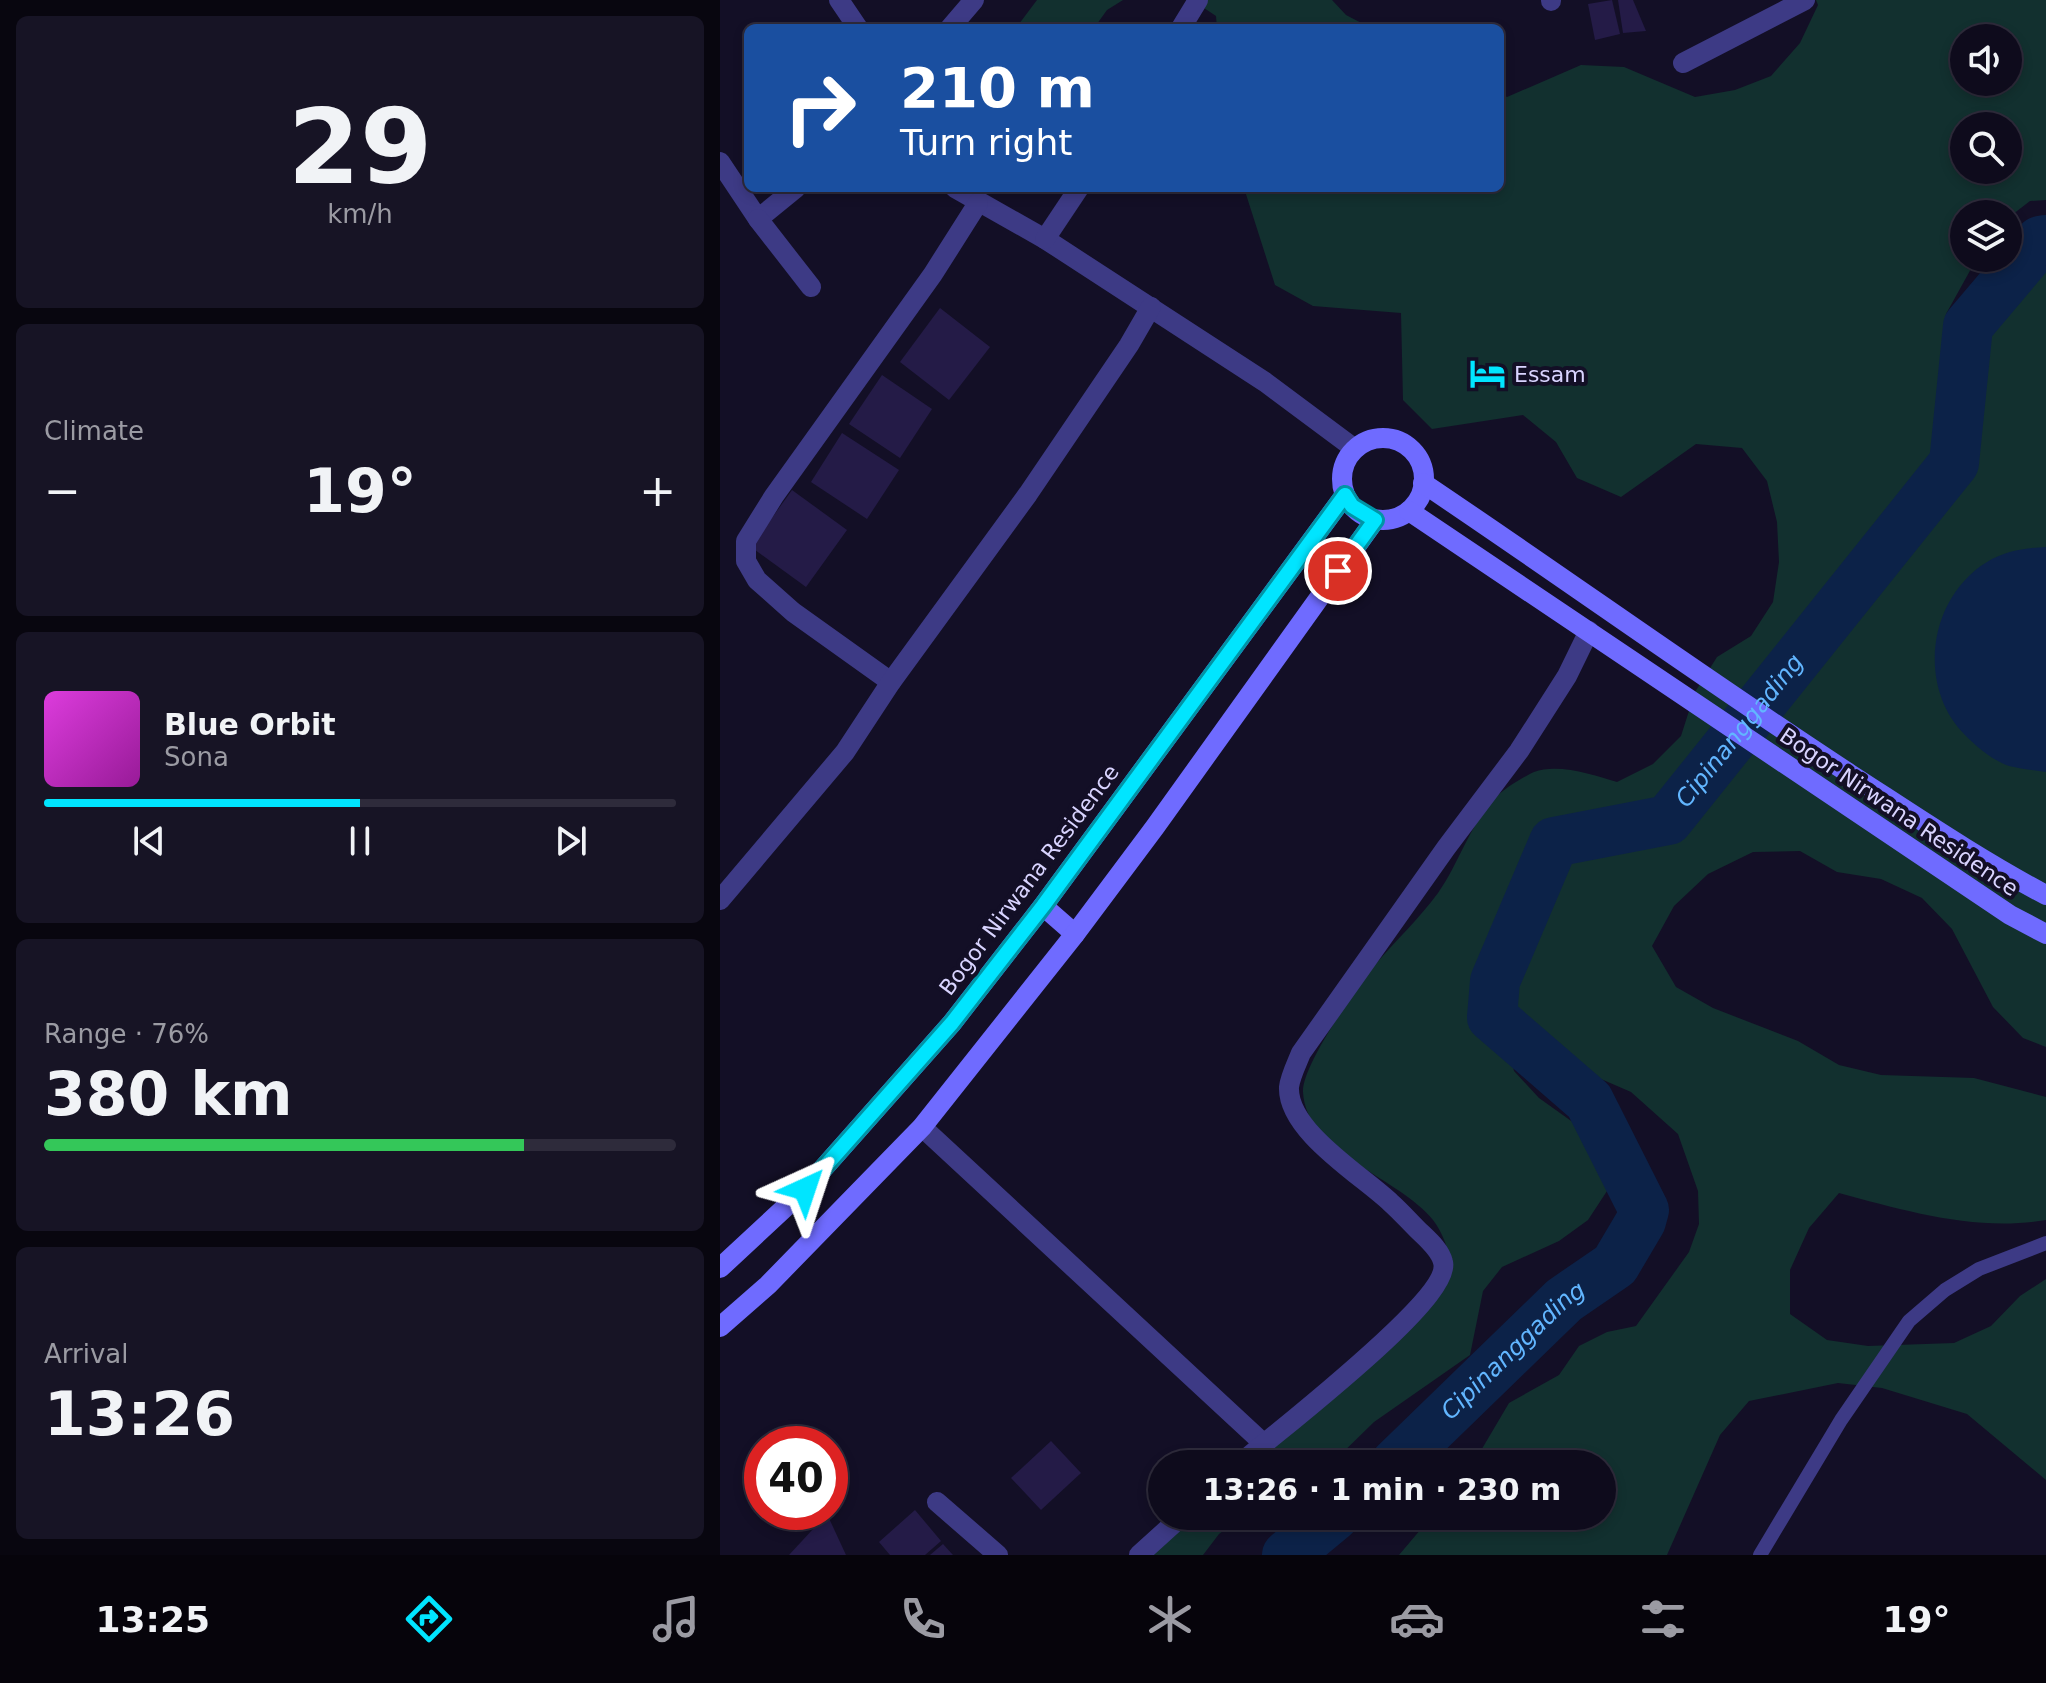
<!DOCTYPE html>
<meta charset="utf-8">
<style>
:root{--surface:#0e0b1c;--page:#171425;--text:#f1f3f6;--muted:#9b9ba3;--line:#2e2b3b;--accent:#00e5ff}
body{margin:0;font-family:"DejaVu Sans",sans-serif;background:var(--page);color:var(--text);height:100vh;display:flex;flex-direction:column;font-size:30px;white-space:nowrap}
*{box-sizing:border-box;margin:0}
p{font-size:26px;color:var(--muted)}
.icon{flex:none;width:44px;height:44px;fill:none;stroke:currentColor;stroke-width:2;stroke-linecap:round;stroke-linejoin:round}
.map{position:relative;flex:1;overflow:hidden}
.panel{display:flex;flex-direction:column;gap:16px;padding:16px;background:#08060f;width:720px}
.panel>*{flex:none}
.top-card{position:absolute;left:24px;top:24px;width:760px;height:168px;border-radius:12px;box-shadow:0 4px 12px #0003,0 0 0 2px var(--line);background:#1a4fa0;color:#fff;overflow:hidden}
.controls{position:absolute;left:1230px;top:24px;display:grid;gap:16px}
.controls a{display:grid;place-items:center;width:72px;height:72px;border-radius:50%;background:var(--surface);box-shadow:0 4px 12px #0003,0 0 0 2px var(--line);font-size:40px}
.speed{position:absolute;left:24px;top:1426px;display:flex;gap:16px;font-size:40px;font-weight:700;text-align:center}
.speed>*{display:grid;place-content:center;width:104px;height:104px;border-radius:50%;background:var(--surface);box-shadow:0 4px 12px #0003,0 0 0 2px var(--line);line-height:1}
.speed .limit{border:12px solid #d22;background:#fff;color:#111}
.pin{position:absolute;display:grid;place-items:center;width:68px;height:68px;color:#fff;margin:-34px;border:4px solid #fff;border-radius:50%;box-shadow:0 2px 8px #0007}
.me{position:absolute;width:88px;margin:-44px;rotate:42deg;stroke-linejoin:round;filter:drop-shadow(0 0 6px #0008)}
.turn{display:flex;align-items:center;gap:28px;height:168px;padding:0 24px;font-size:36px}
.turn .icon{width:104px;height:104px;stroke-width:2.5}
.turn b{display:block;font-size:56px;line-height:68px}
.big{font-size:60px;font-weight:700;line-height:1.1}
.panel .widget{flex:1;display:flex;flex-direction:column;justify-content:center;gap:12px;min-width:0;padding:0 28px;border-radius:12px;background:var(--page)}
.panel .dial{align-items:center;gap:0}
.dial b{font-size:104px;line-height:1}
.song{display:flex;align-items:center;gap:24px}
.cover{width:96px;height:96px;border-radius:12px;background:linear-gradient(135deg,hsl(300 70% 55%),hsl(300 70% 35%))}
.played{height:8px;border-radius:4px;background:linear-gradient(90deg,var(--accent) 50%,var(--line) 50%)}
.keys{display:flex;justify-content:space-around;direction:ltr}
.heat{display:flex;justify-content:space-between;align-items:center;font-size:44px;direction:ltr}
.charge{height:12px;border-radius:6px;background:linear-gradient(90deg,#34c759 76%,var(--line) 0)}
.trip{position:absolute;left:428px;top:1450px;width:468px;height:80px;border-radius:40px;background:var(--surface);box-shadow:0 4px 12px #0003,0 0 0 2px var(--line);font-weight:700;line-height:80px;text-align:center}
.menu{display:flex;height:128px;justify-content:space-around;align-items:center;background:#06040b;color:var(--muted)}
.menu .icon{width:56px;height:56px}
.menu .on{color:var(--accent)}
.menu b{font-size:36px;color:var(--text)}
main{display:flex;flex:1;min-height:0}
.map>svg:first-child{display:block}
.green{fill:#12302f;fill-rule:evenodd}
.water{fill:#0c2248}
.lines{fill:none;stroke-linecap:round;stroke-linejoin:round}
.river{stroke:#0c2248;stroke-width:50}
.building{fill:#241b47}
.lane{stroke:#3d3a85;stroke-width:14}
.street{stroke:#3d3a85;stroke-width:20}
.secondary{stroke:#6f6bff;stroke-width:20}
.route-casing{stroke:#0095a6;stroke-width:20}
.route{stroke:#00e5ff;stroke-width:14}
.labels{text-anchor:middle;dominant-baseline:central;stroke-width:8;stroke-linejoin:round;paint-order:stroke}
.poi-label{font-size:22px;fill:#d9d4ff;stroke:#130f26;text-anchor:start}
.street-label{font-size:22px;fill:#d9d4ff;stroke:#130f26}
.water-label{font-size:24px;font-style:italic;fill:#62b6ff;stroke:#130f26}
</style>
<main>
<section class="panel">
<div class="widget dial"><b>29</b><p>km/h</p></div>
<div class="widget"><p>Climate</p>
<div class="heat"><a>−</a><b class="big">19°</b><a>+</a></div>
</div>
<div class="widget">
<div class="song"><i class="cover"></i><div><b>Blue Orbit</b><p>Sona</p></div></div>
<div class="played"></div>
<div class="keys"><svg class="icon" aria-label="previous" viewBox="0 0 24 24"><path d="M18 5L8 12l10 7zM5 5v14"/></svg><svg class="icon" aria-label="pause" viewBox="0 0 24 24"><path d="M8 5v14M16 5v14"/></svg><svg class="icon" aria-label="next" viewBox="0 0 24 24"><path d="M6 5l10 7-10 7zM19 5v14"/></svg></div>
</div>
<div class="widget"><p>Range · 76%</p><b class="big">380 km</b><div class="charge"></div></div>
<div class="widget"><p>Arrival</p><b class="big">13:26</b></div>
</section>
<div class="map">
<svg width="1326" height="1555" viewBox="0 0 1326 1555">
<rect width="100%" height="100%" fill="#130f26"/>
<g class="green">
<polygon points="317,0 403,0 387,10 374,28 296,28"/>
<polygon points="472,0 612,0 626,15 651,28 497,28 496,16"/>
<path d="M1096,0h230v200l-16,1 -22,17v-4h-44v44h13l-31,56 -11,95 1,19 30,-80 80,-83v782l-23,-9 -30,-31 -41,-78 -30,-31 -41,-19 -44,-7 -37,-21 -47,1 -45,22 -34,32 -22,40 24,41 37,21 85,33 41,24 42,10 93,3 72,19v123c-69,12 -140,-9 -207,-27l-30,35 -19,42v44l37,26 41,6 86,-3 37,-17 29,-30 26,-17v201l-79,-66 -85,-26 -44,-5 -89,18 -29,34 -53,120h-268l33,-39h170v-52h-129l36,-61 50,-28 20,-29 28,-14 29,-6 53,-74 10,-28 -1,-33 -20,-57 -47,-42 -30,-13 -52,-33 -16,-24 -26,16 7,33 25,27 49,35 19,27v31l-19,29 -29,21 -57,26 -19,24 -13,64 -96,67 -43,42h-82l203,-199c-4,-16 -9,-32 -19,-45 -33,-42 -127,-67 -130,-128 -1,-27 53,-103 71,-126 21,-25 45,-47 64,-73 20,-28 32,-68 56,-94 8,-9 29,-22 40,-27 24,-9 60,3 83,10l36,-18 28,-28 14,-44 22,-35 34,-21 22,-34 6,-40 -2,-40 -10,-41 -25,-33 -46,-4 -75,53 -44,-19 -21,-36 -33,-27 -91,14 -29,-29 -2,-87 -88,-7 -38,-21 -31,-97h256v-95l7,4 74,-32 43,2 71,30 40,-7 36,-14 29,-33 18,-38zM1244,38h44v44h-44zM1244,126h44v44h-44z"/>
<polygon points="465,1516 523,1516 499,1534 483,1555 419,1555"/>
</g>
<path class="water" d="M1326,547v225c-12,-2 -25,-3 -37,-6 -17,-6 -32,-19 -45,-32 -47,-48 -36,-136 23,-172 18,-11 38,-14 59,-15z"/>
<g class="lines">
<g class="river">
<path id="s1" d="M675,1464l169,-164 51,-35 26,-44 3,-11 -55,-109 -97,-84 3,-36 59,-139 114,-22 286,-357 14,-137 72,-85 6,-1"/>
<polyline points="567,1555 614,1516"/>
</g>
</g>
<g class="building">
<polygon points="892,0 900,34 875,40 868,4"/>
<polygon points="898,0 913,0 926,31 903,33"/>
<polygon points="220,308 270,347 229,400 180,362"/>
<polygon points="162,375 212,409 180,458 129,424"/>
<polygon points="122,433 179,470 147,519 91,482"/>
<polygon points="72,490 127,530 86,587 31,547"/>
<polygon points="331,1441 361,1473 321,1510 291,1478"/>
<polygon points="195,1510 221,1541 205,1555 170,1555 159,1542"/>
<polygon points="107,1514 126,1555 69,1555"/>
<polygon points="223,1544 233,1555 210,1555"/>
</g>
<g class="lines">
<polyline class="lane" points="1040,1555 1121,1420 1189,1321 1225,1290 1259,1269 1326,1243"/>
<g class="street">
<polyline points="119,0 138,28"/>
<polyline points="831,0 831,1"/>
<polyline points="230,28 254,0"/>
<polyline points="461,28 478,0"/>
<polyline points="963,63 1085,0"/>
<polyline points="0,162 38,219 76,188"/>
<polyline points="235,188 325,239 545,382 635,449"/>
<polyline points="38,219 91,287"/>
<polyline points="325,239 359,188"/>
<polyline points="171,682 73,612 37,580 26,561 26,541 54,496 213,274 258,203"/>
<polyline points="0,900 125,752 171,682 308,494 409,345 431,307"/>
<polyline points="202,1127 543,1443"/>
<path d="M520,1464c32,-29 213,-165 203,-202 -3,-13 -17,-24 -26,-33 -9,-9 -17,-18 -26,-26 -28,-27 -104,-72 -102,-116 1,-10 8,-24 12,-34l145,-205 73,-97 48,-75 22,-45"/>
<polyline points="217,1502 278,1555"/>
<polyline points="419,1555 462,1516"/>
</g>
<g class="secondary">
<circle cx="663" cy="479" r="41"/>
<path d="M703,483c143,96 283,197 427,291 65,42 128,85 196,121"/>
<polyline points="689,511 1290,915 1326,934"/>
<polyline points="323,906 355,934"/>
<polyline points="0,1268 85,1189 232,1023 323,906 625,495"/>
<polyline points="0,1327 48,1285 202,1127 355,934 435,827 655,520"/>
</g>
</g>
<g class="lines">
<defs>
<polyline id="route" points="85,1189 232,1023 323,906 625,495 632,506 655,520 618,571"/>
</defs>
<use href="#route" class="route-casing"/>
<use href="#route" class="route"/>
</g>
<defs>
<symbol id="hotel-bare" viewBox="-9 -9 18 18"><path d="M-6-4.5h1.5V1H6V5H4.5V3h-9V5H-6ZM-4 0a1.8 1.8 0 1 1 3.6 0ZM.5 0V-2.5h3Q6-2.5 6 0Z" fill="#00e5ff" stroke="#130f26" stroke-width="2.5" paint-order="stroke"/></symbol>
</defs>
<g fill-rule="evenodd">
<use href="#hotel-bare" x="742" y="348" width="51" height="51"/>
</g>
<g class="labels">
<g class="poi-label">
<text x="794" y="374">Essam</text>
</g>
<g class="street-label">
<text transform="translate(1179 812) rotate(34)">Bogor Nirwana Residence</text>
<text transform="translate(309 880) rotate(-53)">Bogor Nirwana Residence</text>
</g>
<g class="water-label">
<text stroke="none"><textPath href="#s1" startOffset="1028">Cipinanggading</textPath></text>
<text stroke="none"><textPath href="#s1" startOffset="164">Cipinanggading</textPath></text>
</g>
</g>
</svg>
<div class="controls">
<a><svg class="icon" aria-label="sound" viewBox="0 0 24 24"><path d="M4 9h4l5-4v14l-5-4H4zM17 9q2 3 0 6"/></svg></a>
<a><svg class="icon" aria-label="search" viewBox="0 0 24 24"><circle cx="10" cy="10" r="6"/><path d="M15 15l6 6"/></svg></a>
<a><svg class="icon" aria-label="layers" viewBox="0 0 24 24"><path d="M12 4l9 5-9 5-9-5zM3 14l9 5 9-5"/></svg></a>
</div>
<div class="speed"><div class="limit">40</div></div>
<div class="pin" style="left:618px;top:571px;background:#d93025"><svg class="icon" aria-label="arrive" viewBox="0 0 24 24"><path d="M6 21V4h12l-3 4 3 4H6"/></svg></div>
<svg class="me" style="left:85px;top:1189px" viewBox="-20 -20 40 40"><path d="M0-17L14 15 0 8-14 15z" fill="#00e5ff" stroke="#fff" stroke-width="4"/></svg>
<div class="trip">13:26 · 1 min · 230 m</div>
<div class="top-card">
<div class="turn"><svg class="icon" aria-label="right" viewBox="0 0 24 24"><path d="M7 20v-9h11M14 6l5 5-5 5"/></svg><div><b>210 m</b>Turn right</div></div>
</div>
</div>
</main>
<nav class="menu">
<b>13:25</b>
<svg class="icon on" aria-label="directions" viewBox="0 0 24 24"><path d="M12 3l9 9-9 9-9-9zM9 14v-3h6M13 9l2 2-2 2"/></svg>
<svg class="icon" aria-label="music" viewBox="0 0 24 24"><path d="M9 18V5l10-2v13"/><circle cx="6" cy="18" r="3"/><circle cx="16" cy="16" r="3"/></svg>
<svg class="icon" aria-label="phone" viewBox="0 0 24 24"><path d="M5 4h4l2 5-3 2q2 4 5 5l2-3 5 2v4C11 20 4 13 5 4z"/></svg>
<svg class="icon" aria-label="climate" viewBox="0 0 24 24"><path d="M12 3v18M4 7l16 10M4 17L20 7"/></svg>
<svg class="icon" aria-label="car" viewBox="0 0 24 24"><path d="M5 17H2v-5l4-1 3-4h7l3 4 3 1v5h-3M9 17h6M6 11h13"/><circle cx="7" cy="17" r="2"/><circle cx="17" cy="17" r="2"/></svg>
<svg class="icon" aria-label="filters" viewBox="0 0 24 24"><path d="M4 7h16M4 17h16"/><circle cx="9" cy="7" r="2"/><circle cx="15" cy="17" r="2"/></svg>
<b>19°</b>
</nav>
